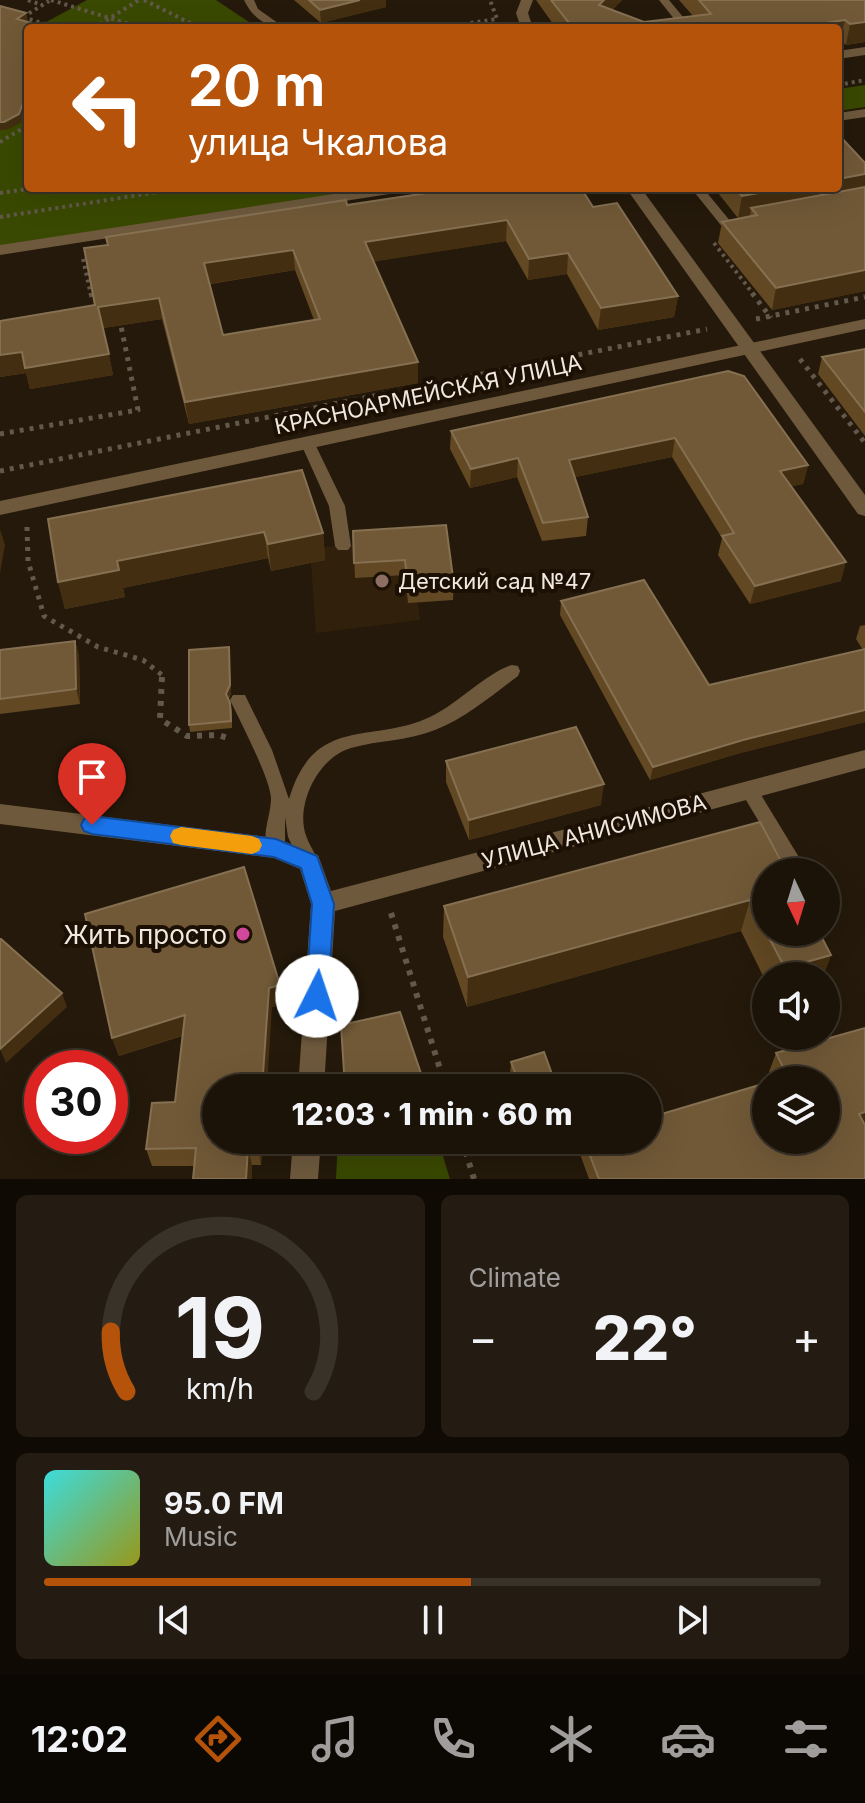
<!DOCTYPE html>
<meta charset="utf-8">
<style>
:root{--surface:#1b1308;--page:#241c12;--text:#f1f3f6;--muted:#a09e9c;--line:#393229;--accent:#b45309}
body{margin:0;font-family:Inter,sans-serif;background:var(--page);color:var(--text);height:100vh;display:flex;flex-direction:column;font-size:30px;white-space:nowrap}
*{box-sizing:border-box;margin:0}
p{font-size:26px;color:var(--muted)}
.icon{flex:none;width:44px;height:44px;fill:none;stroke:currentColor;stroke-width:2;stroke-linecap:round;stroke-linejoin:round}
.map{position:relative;height:1179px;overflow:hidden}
.side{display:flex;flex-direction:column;gap:16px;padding:16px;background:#0f0a04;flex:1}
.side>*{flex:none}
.top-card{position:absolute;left:24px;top:24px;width:818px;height:168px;border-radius:8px;box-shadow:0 8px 32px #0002,0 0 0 2px var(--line);background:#b45309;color:#fff;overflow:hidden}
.needle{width:52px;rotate:176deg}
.fabs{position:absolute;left:752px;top:858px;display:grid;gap:16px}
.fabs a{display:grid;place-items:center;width:88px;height:88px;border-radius:50%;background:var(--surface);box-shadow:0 8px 32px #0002,0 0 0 2px var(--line);font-size:40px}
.speed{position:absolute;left:24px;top:1050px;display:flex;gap:16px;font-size:40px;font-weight:700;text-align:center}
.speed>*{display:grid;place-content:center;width:104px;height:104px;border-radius:50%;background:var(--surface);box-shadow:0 8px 32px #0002,0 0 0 2px var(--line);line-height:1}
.speed .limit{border:12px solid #d22;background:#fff;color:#111}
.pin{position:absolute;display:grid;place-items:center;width:68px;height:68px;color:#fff;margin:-82px -34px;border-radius:50% 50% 50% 0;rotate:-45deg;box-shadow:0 0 8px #0007}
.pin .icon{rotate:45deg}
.me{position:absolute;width:88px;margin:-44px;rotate:4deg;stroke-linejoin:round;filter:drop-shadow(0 0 6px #0008)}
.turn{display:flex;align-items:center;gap:28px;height:168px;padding:0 32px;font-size:36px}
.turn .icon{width:104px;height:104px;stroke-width:2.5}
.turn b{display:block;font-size:56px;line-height:68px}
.big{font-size:60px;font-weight:800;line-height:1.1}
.side .widget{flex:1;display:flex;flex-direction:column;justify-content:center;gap:12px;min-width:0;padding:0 28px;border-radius:12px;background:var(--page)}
.side .dial{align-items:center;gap:0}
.dial svg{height:208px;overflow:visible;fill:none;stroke:var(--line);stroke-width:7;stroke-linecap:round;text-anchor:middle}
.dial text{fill:var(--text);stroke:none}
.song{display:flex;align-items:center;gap:24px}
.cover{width:96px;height:96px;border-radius:12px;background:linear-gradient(135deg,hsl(180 70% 55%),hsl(60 70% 35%))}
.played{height:8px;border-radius:4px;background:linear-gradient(90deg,var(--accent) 55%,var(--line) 55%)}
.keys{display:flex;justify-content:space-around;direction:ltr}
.heat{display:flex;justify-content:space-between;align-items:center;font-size:44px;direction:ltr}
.side .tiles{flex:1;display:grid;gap:16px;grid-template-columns:1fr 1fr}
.widget:last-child{grid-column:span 2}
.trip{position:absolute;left:202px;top:1074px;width:460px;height:80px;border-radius:40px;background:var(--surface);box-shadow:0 8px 32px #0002,0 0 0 2px var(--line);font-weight:800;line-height:80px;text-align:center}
.dock{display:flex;height:128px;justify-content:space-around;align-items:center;background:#0b0803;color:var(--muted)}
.dock .icon{width:56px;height:56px}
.dock .current{color:var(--accent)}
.dock b{font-size:36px;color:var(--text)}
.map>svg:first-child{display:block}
.built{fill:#31210c}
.green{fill:#3a4901}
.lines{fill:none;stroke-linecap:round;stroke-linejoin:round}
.path-far2{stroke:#62584b;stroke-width:4;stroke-dasharray:3 4;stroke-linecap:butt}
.path-far1{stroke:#62584b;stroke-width:5;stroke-dasharray:4 6;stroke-linecap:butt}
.path{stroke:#62584b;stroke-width:6;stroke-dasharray:5 7;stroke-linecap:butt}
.service{fill:#6e593d;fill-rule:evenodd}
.minor{fill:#6e593d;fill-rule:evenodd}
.tertiary{fill:#6e593d;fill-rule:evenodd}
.wall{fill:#624823;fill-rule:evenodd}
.shaded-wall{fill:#432e11}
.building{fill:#715937;stroke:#857052;stroke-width:2;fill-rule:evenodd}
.route{fill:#1a73e8;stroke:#114b97;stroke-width:2}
.slow{fill:#f59e0b}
.education-dot{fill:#8d6e63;stroke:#1b1003;stroke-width:3}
.hotel-dot{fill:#d1479c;stroke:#1b1003;stroke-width:3}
.labels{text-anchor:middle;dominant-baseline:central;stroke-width:8;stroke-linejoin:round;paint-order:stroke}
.street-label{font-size:22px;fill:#f1e8df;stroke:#1b1003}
.poi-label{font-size:22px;fill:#f1e8df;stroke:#1b1003;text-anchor:start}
.near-poi-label{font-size:26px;fill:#f1e8df;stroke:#1b1003;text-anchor:end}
</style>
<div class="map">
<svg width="865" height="1179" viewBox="0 0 865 1179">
<rect width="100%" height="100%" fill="#24190a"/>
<polygon class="built" points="446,540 453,600 418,603 420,620 316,633 311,562 325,560 321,547"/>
<g class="green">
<polygon points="87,0 216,0 258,28 35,28"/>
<polygon points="28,32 28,188 380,188 0,249 0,50"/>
<polygon points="865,85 865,107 838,111 838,89"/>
<polygon points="338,1140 438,1140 450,1179 336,1179"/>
</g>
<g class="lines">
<g class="path-far2">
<polyline points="28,0 42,5"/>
<polyline points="51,0 142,28"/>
<polyline points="144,0 200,28"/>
<polyline points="23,17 57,28"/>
<polyline points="23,17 49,1"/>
<polyline points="94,28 139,0"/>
<polyline points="466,28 470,23 497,19 490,0"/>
<polyline points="838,85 865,80"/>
<polyline points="0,142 28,125"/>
<polyline points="0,193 35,188"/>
<polyline points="0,217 183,188"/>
<polyline points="714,243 754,295"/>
<polyline points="83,259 91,295"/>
</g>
<g class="path-far1">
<polyline points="91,293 93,302 99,301"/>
<polyline points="752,293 771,318"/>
<polyline points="756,319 865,297"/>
<polyline points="800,359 865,443"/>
<polyline points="0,434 138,410 120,321"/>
<polyline points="0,471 707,329"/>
<polyline points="27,527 28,561 44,616 98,647 143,660 162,675 162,679"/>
</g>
<g class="path">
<polyline points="162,677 160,719 187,736 218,735 228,738"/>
<polyline points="391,913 446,1088"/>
<polyline points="462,1140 474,1179"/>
</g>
<g class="service">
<path d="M244,0h10l4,9 27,19c-19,0 -33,-11 -41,-28z"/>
<polygon points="659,0 669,0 688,23 687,25 679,25"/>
<polygon points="691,188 703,188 731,222 741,220 747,224 741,228 724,229"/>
<polygon points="308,439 315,444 345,506 351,546 348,550 338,550 335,546 329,506 301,444"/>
<path d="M512,665l6,1 2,5 -2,5c-26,19 -52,42 -83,54 -27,11 -56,10 -84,18 -31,9 -52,50 -47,80 2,12 10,23 15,34l-2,6 -7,2 -7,-2 -15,-31 -3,-20v31l-2,6 -7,2 -7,-2c-9,-19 2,-37 2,-56 -1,-20 -31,-77 -41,-98l3,-5h12l27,55 17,49c26,-87 85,-53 145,-84 24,-12 56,-44 78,-50z"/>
<polygon points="749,783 755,785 808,872 789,872 740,790 743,785"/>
</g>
<g class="minor">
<polygon points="865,47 865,55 838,59 838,51"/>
<polygon points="865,109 865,117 838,121 838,113"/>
<polygon points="373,188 409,188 402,192 0,255 0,245"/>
<polygon points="865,319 865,329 0,515 0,501"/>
<polygon points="865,750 865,768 335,911 324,1088 298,1088 311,904 300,869 274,858 0,824 0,804 276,838 318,855 331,891"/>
<polygon points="293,1140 321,1140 318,1179 290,1179"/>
</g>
<g class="tertiary">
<polygon points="521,0 533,0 528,13 533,28 521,28 516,13"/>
<polygon points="626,188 641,188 865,495 865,516 858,514"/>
</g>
</g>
<g class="wall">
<polygon points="294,0 386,0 386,7 321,23"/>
<polygon points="536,0 622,0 612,10 644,22 693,16 679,0 865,0 865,42 846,45 840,40 838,28 556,28"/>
<polygon points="865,163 865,291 772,310 718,243 722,222 750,216 738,218 714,188 838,188"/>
<path d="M347,205l246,2 85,89 -4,21 -76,13 -31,-56 -39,6 -22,-39 -132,20 44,122 -229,41 -27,-105 -59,9 10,47 -83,14 -4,-16 -26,4v-56l95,-16zM295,270l19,50 -91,15 -13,-51z"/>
<polygon points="865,349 865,436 818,374 822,357"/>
<polygon points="728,371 808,465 803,484 791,486 841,581 750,604 718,555 722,538 672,457 575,477 588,517 586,536 542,541 517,477 470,488 450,449 451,431"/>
<polygon points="48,519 323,533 325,560 271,571 268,558 123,588 125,597 65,609 58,582"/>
<polygon points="353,531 454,585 453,600 408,603 405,575 355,578"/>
<polygon points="561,601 709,685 863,650 856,639 860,626 865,625 865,722 740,753 650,780 560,615"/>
<polygon points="75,641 79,656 80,704 0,714 0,650"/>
<polygon points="229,647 231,693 229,699 232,710 232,728 190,732 189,725"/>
<polygon points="446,761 601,805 469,840 446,782"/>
<polygon points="760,822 831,955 823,976 766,976 766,982 741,931 467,1007 443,937 444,906"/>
<polygon points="283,1004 272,1007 216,1140 263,1140 261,1165 252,1165 252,1179 193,1179 194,1166 152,1166 146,1149 175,1102 182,1036 119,1056 112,1038"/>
<polygon points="865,1028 865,1179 589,1179 580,1154 582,1140 648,1140 648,1118 766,1083 766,1140 826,1140 826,1080 773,1080 769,1072 776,1053"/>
<polygon points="511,1062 557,1088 515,1088 510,1075"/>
</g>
<g class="shaded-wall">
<polygon points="360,0 386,0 386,7 321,23 320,10"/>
<polygon points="604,0 622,0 597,25 599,5"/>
<polygon points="26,13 28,20 19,27 17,19"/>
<polygon points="845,20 840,40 838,40 838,28 791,28"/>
<polygon points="865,22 865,42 846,45 850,24"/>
<polygon points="28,95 28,104 26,105 21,123 6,130 0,130 0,122"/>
<polygon points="865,174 865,195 751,208 750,216 738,218 742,196 787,188 838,188 838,179"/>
<polygon points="507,220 506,241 366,263 365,242"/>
<polygon points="293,250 295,270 207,284 204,263"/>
<polygon points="568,253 567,274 528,280 529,259"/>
<polygon points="865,270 865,291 772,310 776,288"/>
<polygon points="678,296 674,317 598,330 601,308"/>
<polygon points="159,298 162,319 103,328 98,307"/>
<polygon points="22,352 109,354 113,375 30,389 26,373 0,377 0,355"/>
<polygon points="418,362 418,383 189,424 185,402"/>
<polygon points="675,438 672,457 567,479 569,460"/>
<polygon points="518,458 517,477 470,488 471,469"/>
<polygon points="808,465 803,484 775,490 780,471"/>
<polygon points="0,529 5,545 0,573"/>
<polygon points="264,532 268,558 123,588 125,597 65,609 58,582 117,561"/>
<polygon points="323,533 325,560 271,571 268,544"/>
<polygon points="846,562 841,581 750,604 755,586"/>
<polygon points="75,641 79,656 80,704 76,689"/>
<polygon points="229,647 231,693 227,701 226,694"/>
<polygon points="865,710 865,722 740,753 650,780 653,767 743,740"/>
<polygon points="604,784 601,805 469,840 469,820"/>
<polygon points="750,900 741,931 467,1007 468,977"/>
<polygon points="831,955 823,976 782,976 785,968"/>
<polygon points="280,985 283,1004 272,1007 267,1088 262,1088 269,988"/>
<polygon points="62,993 67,1007 6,1063 0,1049"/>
<polygon points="185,1015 190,1033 119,1056 112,1038"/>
<polygon points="865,1112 865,1127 859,1114"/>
<polygon points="258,1140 263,1140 261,1165 258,1148"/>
<polygon points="538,1140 562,1140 537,1148"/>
<polygon points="248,1148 252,1165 252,1179 246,1179"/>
</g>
<g class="building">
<polygon points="309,0 360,0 320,10"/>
<polygon points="551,0 604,0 599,5 644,22 711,14 699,0 865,0 865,22 850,24 845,20 791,28 573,28"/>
<polygon points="0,6 26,13 17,19 49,28 28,28 28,95 25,97 19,114 4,122 0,122"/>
<polygon points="838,134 865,163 865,174 838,179"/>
<polygon points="865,187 865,270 776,288 722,222 757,215 751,208"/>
<path d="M460,188h121l12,19 24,-4 61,93 -77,12 -33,-55 -39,6 -22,-39 -142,22 53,120 -233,40 -26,-104 -61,9 11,47 -84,14 -3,-16 -22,3v-34l95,-16 -11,-57 24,-3 -2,-8 240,-37 1,5zM293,250l27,69 -97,16 -19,-72z"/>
<polygon points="735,188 787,188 742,196"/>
<polygon points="865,349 865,412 822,357"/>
<polygon points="728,371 744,376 808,465 780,471 846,562 755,586 722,536 734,533 675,438 569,460 588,517 543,523 518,458 471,469 451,431"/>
<polygon points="302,470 323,533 268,544 264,532 117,561 119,570 58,582 48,519"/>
<polygon points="446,525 454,585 408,588 405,560 354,563 353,531"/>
<polygon points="644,580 709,685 865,649 865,710 743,740 653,767 561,601"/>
<polygon points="75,641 76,689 0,699 0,650"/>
<polygon points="229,647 230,685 226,694 230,703 231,721 189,725 189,650"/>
<polygon points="576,727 604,784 469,820 446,761"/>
<polygon points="760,822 787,872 766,872 766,931 750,900 468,977 444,906"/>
<polygon points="244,867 280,985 269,988 262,1088 216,1088 216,1140 258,1140 258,1148 248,1148 246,1179 193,1179 196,1148 146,1149 152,1103 175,1102 185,1015 112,1038 85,914"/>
<polygon points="766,932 819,932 831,955 785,968"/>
<polygon points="0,939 1,939 62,993 0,1049"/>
<polygon points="400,1012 426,1088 345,1088 341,1025"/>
<polygon points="865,1028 865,1112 859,1114 865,1125 865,1179 599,1179 584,1140 648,1140 648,1118 766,1083 766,1140 826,1140 826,1080 777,1080 788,1077 776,1053"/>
<polygon points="544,1052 557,1088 521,1088 511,1062"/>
</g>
<polygon class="route" points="92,816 276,839 317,856 334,904 328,996 325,1003 317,1007 309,1003 306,996 312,904 301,868 274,857 92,834 84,831 81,825 84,819"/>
<polygon class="slow" points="181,827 252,836 259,839 262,845 259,851 252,854 181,845 173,843 170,836 173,830"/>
<circle class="education-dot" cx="382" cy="581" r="8"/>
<circle class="hotel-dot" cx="243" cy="934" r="8"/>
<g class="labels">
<g class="street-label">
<text transform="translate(428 394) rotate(-12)">КРАСНОАРМЕЙСКАЯ УЛИЦА</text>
<text transform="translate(594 831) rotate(-15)">УЛИЦА АНИСИМОВА</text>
</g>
<g class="poi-label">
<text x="398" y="581">Детский сад №47</text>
</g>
<g class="near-poi-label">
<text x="227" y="934">Жить просто</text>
</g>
</g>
</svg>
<div class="fabs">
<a><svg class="needle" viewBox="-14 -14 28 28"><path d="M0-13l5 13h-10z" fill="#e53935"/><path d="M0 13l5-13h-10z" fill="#a09e9c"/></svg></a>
<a><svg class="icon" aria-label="sound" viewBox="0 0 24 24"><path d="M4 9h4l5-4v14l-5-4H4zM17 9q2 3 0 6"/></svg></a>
<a><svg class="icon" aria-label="layers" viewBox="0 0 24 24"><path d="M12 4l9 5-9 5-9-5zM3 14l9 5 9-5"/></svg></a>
</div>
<div class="speed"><div class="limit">30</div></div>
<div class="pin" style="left:92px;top:825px;background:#d93025"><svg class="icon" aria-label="arrive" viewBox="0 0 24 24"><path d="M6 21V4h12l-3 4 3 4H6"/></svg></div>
<svg class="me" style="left:317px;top:996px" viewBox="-20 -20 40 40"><circle r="19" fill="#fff"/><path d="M0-13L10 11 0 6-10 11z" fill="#1a73e8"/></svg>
<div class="trip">12:03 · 1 min · 60 m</div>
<div class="top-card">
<div class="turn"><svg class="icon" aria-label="left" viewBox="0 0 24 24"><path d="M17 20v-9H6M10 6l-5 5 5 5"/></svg><div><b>20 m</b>улица Чкалова</div></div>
</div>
</div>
<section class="side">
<div class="tiles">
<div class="widget dial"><svg viewBox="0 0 100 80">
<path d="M14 69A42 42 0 1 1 86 69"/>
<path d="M14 69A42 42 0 0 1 8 46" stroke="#b45309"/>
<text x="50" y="56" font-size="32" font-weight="700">19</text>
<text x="50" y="72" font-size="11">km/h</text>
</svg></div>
<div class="widget"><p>Climate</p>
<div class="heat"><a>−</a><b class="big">22°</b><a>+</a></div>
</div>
<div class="widget">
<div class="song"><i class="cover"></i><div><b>95.0 FM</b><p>Music</p></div></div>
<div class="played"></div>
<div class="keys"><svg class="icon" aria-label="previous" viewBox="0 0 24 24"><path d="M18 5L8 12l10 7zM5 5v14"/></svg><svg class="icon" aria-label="pause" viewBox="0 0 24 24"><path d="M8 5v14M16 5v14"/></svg><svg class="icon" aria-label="next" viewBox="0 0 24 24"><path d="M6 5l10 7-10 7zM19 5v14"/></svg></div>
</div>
</div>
</section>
<nav class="dock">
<b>12:02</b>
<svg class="icon current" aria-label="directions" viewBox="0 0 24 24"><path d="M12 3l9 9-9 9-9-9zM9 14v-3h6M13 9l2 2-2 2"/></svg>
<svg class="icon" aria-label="music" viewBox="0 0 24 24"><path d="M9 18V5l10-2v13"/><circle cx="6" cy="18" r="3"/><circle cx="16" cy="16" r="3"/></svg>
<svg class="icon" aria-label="phone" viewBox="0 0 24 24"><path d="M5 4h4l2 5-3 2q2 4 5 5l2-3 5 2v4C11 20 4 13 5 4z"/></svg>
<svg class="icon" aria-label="climate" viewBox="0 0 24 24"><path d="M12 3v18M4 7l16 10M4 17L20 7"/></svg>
<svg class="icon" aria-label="car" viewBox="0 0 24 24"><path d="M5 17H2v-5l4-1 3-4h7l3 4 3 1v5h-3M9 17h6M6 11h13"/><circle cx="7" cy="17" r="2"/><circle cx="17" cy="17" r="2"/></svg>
<svg class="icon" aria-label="filters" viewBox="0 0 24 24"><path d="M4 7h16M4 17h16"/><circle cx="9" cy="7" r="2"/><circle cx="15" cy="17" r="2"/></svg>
</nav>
